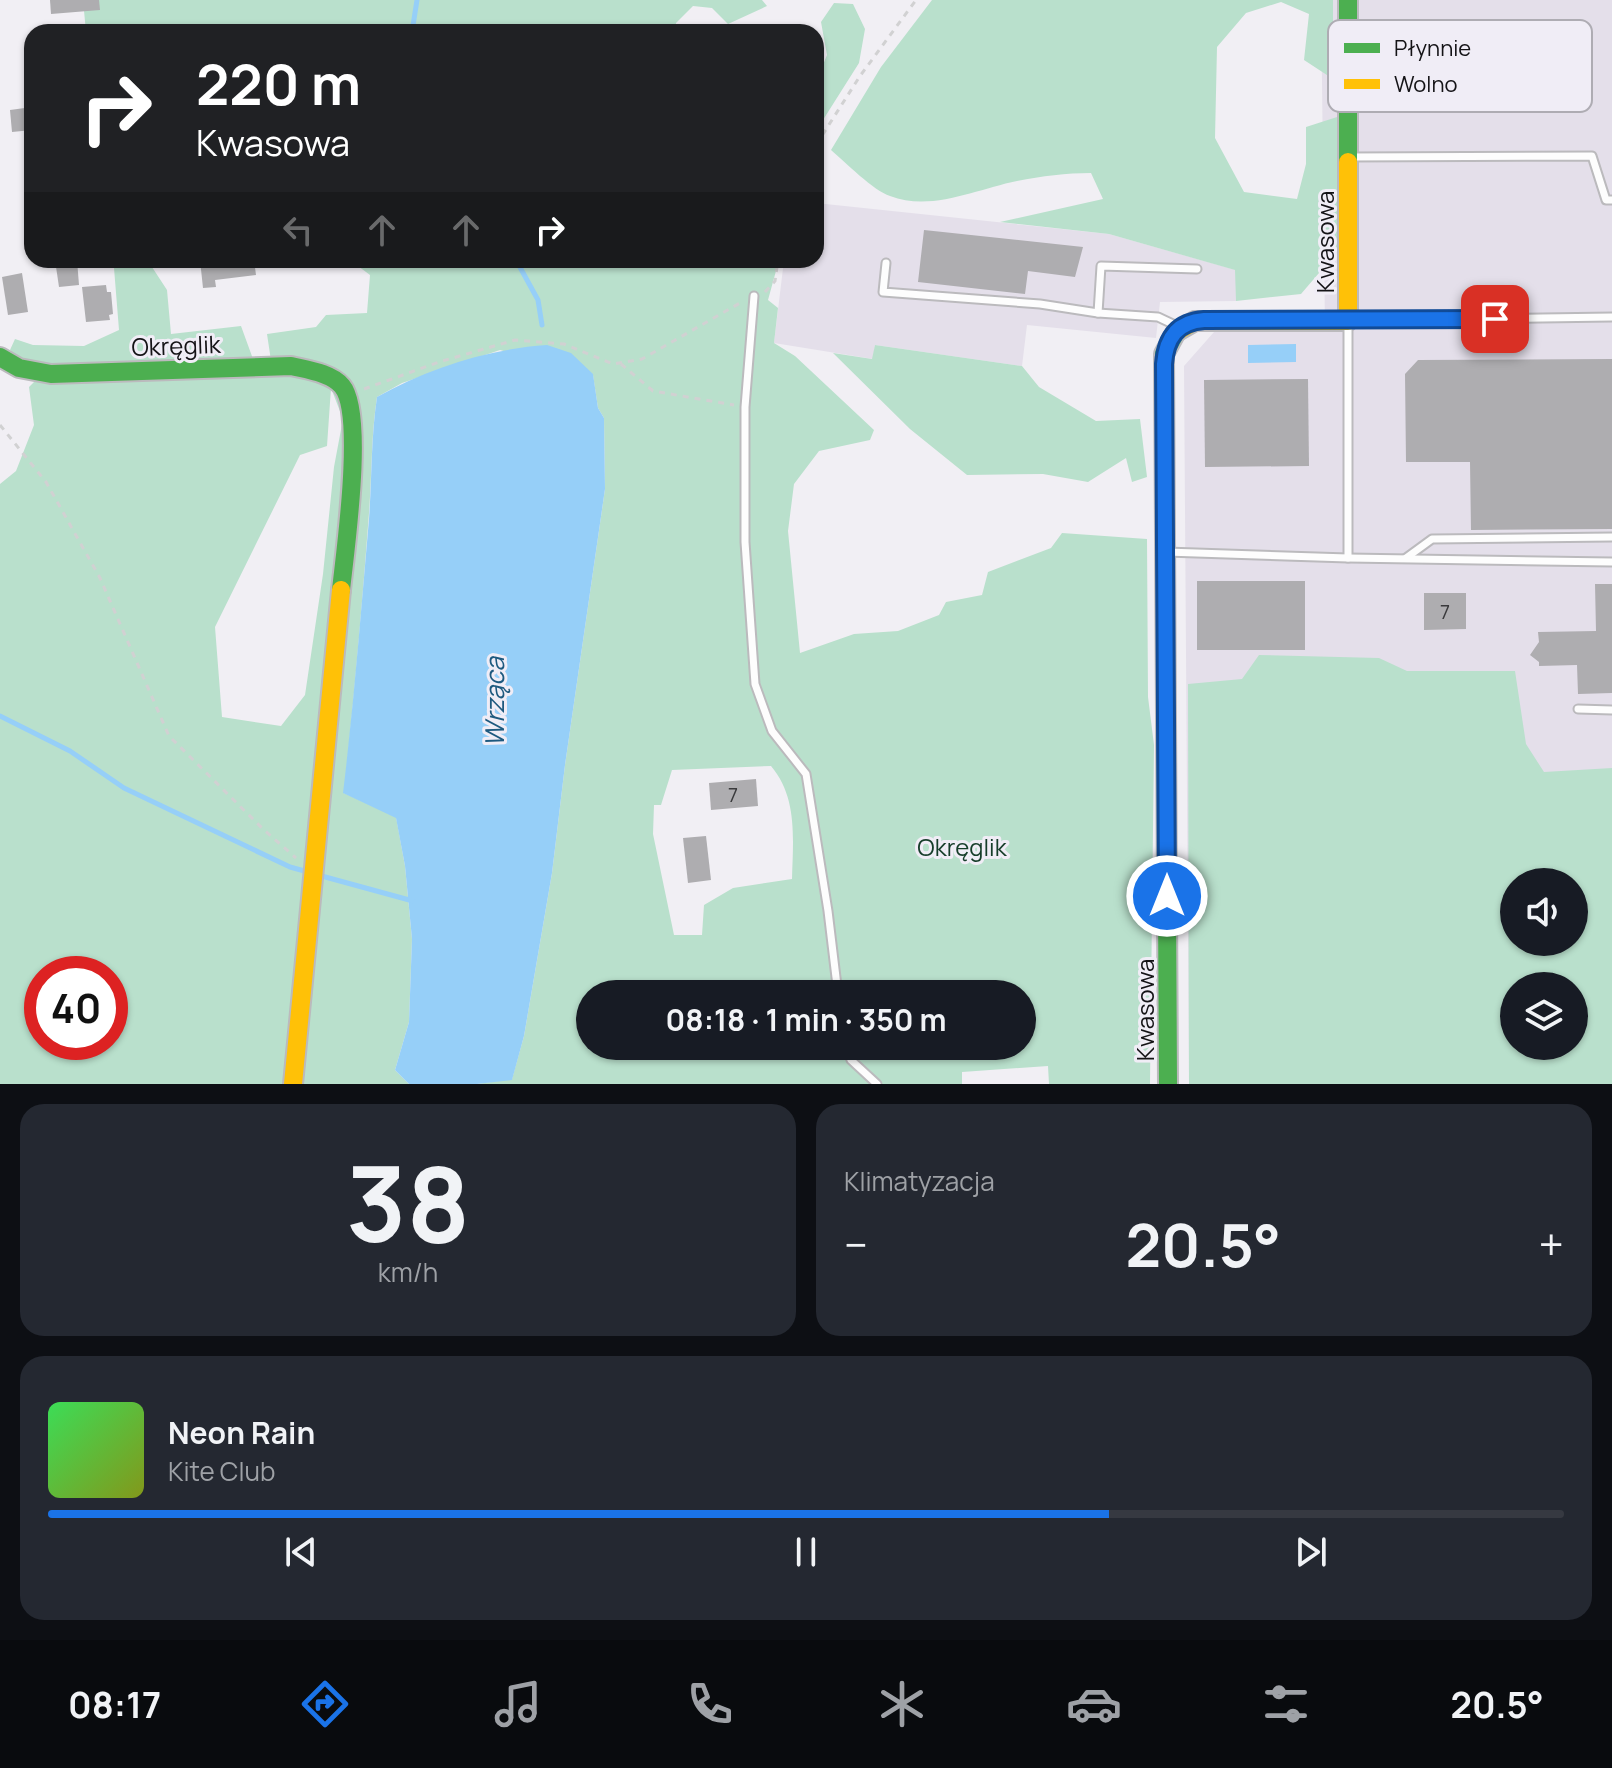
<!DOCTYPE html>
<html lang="pl">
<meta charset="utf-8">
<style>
:root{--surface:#171b24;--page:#242831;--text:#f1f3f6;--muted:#9ea1a6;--line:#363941;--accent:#1a73e8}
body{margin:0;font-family:Manrope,sans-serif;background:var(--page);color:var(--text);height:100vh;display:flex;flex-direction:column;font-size:30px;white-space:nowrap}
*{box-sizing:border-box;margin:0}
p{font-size:26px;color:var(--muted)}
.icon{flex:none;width:44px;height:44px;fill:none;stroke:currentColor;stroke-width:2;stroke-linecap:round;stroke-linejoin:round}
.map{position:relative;height:1084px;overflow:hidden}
.panel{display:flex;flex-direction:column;gap:20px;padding:20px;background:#0d0f14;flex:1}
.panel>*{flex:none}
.top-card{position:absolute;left:24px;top:24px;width:800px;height:244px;border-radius:24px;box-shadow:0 2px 6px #0004;background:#202124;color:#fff;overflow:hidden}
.buttons{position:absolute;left:1500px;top:868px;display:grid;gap:16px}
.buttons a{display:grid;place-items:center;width:88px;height:88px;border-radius:50%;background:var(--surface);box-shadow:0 2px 6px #0004;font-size:40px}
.speed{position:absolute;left:24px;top:956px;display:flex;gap:16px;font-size:40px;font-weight:700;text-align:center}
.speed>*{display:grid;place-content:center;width:104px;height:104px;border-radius:50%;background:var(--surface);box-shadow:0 2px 6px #0004;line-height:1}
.speed .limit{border:12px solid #d22;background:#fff;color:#111}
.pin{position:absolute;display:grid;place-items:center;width:68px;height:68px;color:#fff;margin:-34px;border-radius:16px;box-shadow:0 4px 12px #0006}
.me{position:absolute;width:88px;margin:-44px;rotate:0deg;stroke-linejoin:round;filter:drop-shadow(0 0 6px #0008)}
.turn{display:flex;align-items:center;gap:28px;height:168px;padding:0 40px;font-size:36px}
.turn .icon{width:104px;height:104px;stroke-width:2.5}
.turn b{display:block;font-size:56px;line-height:68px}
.lanes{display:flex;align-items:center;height:76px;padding:0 40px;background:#0003;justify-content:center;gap:40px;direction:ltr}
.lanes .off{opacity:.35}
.big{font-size:60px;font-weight:700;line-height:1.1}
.panel .card{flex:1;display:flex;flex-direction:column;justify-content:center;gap:12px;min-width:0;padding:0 28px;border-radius:24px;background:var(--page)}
.panel .dial{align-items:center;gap:0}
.dial b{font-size:104px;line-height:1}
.song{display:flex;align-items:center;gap:24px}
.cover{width:96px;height:96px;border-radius:12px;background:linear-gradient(135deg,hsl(130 70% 55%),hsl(70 70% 35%))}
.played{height:8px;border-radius:4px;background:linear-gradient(90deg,var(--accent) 70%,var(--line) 70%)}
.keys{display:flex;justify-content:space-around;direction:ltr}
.heat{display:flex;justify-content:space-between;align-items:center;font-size:44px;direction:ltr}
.panel .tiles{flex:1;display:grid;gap:20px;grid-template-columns:1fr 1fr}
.card:last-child{grid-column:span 2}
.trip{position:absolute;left:576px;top:980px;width:460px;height:80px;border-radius:40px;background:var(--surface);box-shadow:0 2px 6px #0004;font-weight:700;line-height:80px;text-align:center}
.tab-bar{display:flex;height:128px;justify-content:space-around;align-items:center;background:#090b0e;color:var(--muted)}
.tab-bar .icon{width:56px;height:56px}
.tab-bar .selected{color:var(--accent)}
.tab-bar b{font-size:36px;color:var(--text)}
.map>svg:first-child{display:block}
.built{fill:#e4dfea;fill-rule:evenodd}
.green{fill:#b9e0cc;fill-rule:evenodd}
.water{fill:#96cff8}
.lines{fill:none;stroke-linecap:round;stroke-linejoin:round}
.stream{stroke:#96cff8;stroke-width:5}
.building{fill:#aeadb0}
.lane-casing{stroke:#bbbabd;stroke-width:11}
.fast-casing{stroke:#bbbabd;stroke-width:22}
.slow-casing{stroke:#bbbabd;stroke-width:22}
.path{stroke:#d1d1d2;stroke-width:3;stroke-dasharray:6 6;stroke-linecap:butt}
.lane{stroke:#fdfdfd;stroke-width:7}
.fast{stroke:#4caf50;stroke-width:18}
.slow{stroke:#ffc107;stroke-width:18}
.route-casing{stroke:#114b97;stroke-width:20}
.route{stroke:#1a73e8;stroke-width:14}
.labels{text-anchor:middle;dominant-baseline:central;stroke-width:6;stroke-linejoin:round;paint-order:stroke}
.number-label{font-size:20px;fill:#3a3a3c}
.street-label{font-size:24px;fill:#141316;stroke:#f0edf6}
.park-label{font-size:24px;fill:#163e2a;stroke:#f0edf6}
.water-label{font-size:26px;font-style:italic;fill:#1d597f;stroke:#f0edf6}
.key{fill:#f0edf6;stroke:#aeacb3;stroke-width:2}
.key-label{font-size:22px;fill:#141316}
</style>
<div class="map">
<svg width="1612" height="1084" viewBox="0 0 1612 1084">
<rect width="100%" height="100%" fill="#f1eff4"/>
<g class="built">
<path d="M1321,0h291v1084h-423l-5,-718 30,-34 111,-3zM1514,882h60v60h-60zM1514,986h60v60h-60z"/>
<polygon points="816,203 1109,234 1236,270 1236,301 1160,302 1156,338 1027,325 1022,366 875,345 873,359 774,343 784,260 816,260"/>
</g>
<g class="green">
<polygon points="83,0 762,0 767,6 728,24 712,8 693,6 676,23 675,32 86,32"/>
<path d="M932,0h401v79l-29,-19 5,-46 -28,-12 -35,11 -29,34 -2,91 29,54 53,7 9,-35v-37l31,-10v135l-36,42 -65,7 -1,-31 -126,-36 -109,-12 103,-23 -12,-26c-25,0 -49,3 -74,8 -40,8 -86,31 -127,15 -16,-5 -45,-34 -59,-46l50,-83z"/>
<polygon points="834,3 853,4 865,29 859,63 816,131 816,82 827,55 821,22"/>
<path d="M346,260h433l-11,40 10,8 -4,35 21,13 79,74 -4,10 -51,11 -25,33 -6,47 12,122 54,-19 44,-3 41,-16 7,-13 36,-7 6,-23 63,-24 11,-15 85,6 1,158 6,48 -4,339h-101l-1,-18 -86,6v12h-485l35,-5 12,-43 28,-163 13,-108 40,-276 -1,-71 -6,-10 -5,-33 -93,-25 -98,33 -25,14c-6,39 -5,77 -8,116 -7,93 -15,187 -25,280l52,24 9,49 7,73 -3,83 -14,48 14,14h-409v-600l16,-13 18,-46 -5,-38 5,-5 239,-8 -6,-40 49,-7 10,-12 41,-2 3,-38 -16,-12zM331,388l12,31 -9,48 -11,107 -18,121 -24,31 -59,-9 -7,-90 85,-172 27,-9zM771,766c27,32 22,73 21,113l-59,9 -29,17 -2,30h-28l-21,-101 1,-29h7l11,-35zM42,974h68v68h-68zM590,994h432v52h-432z"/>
<polygon points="152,267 167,290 171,334 241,326 253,359 54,365 20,359 10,350 15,339 33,345 84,346 119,330 114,268"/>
<polygon points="875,345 1022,366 1039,387 1096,421 1140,419 1147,477 1132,482 1126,458 1088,482 1043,474 967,475 910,429 833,353 872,359"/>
<path d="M1259,655l120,3 28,13h108l11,73 18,28 68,-4v316h-423l-1,-400 54,-5zM1514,882h60v60h-60zM1514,986h60v60h-60z"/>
</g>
<g class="water">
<polygon points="1296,344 1296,362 1248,363 1248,345"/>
<path d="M547,345l24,8 22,21 5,34 6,10 1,71 -40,276 -13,108 -28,163 -12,44 -35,4h-68l-14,-14 14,-48 3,-83 -7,-73 -9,-48 -53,-25c11,-91 18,-182 26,-274 3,-41 2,-82 8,-122 52,-29 111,-48 170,-52z"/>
</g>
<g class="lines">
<g class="stream">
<polyline points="412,32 417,0"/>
<polyline points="516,260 538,300 542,325"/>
<polyline points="0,716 70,751 124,788 290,867 308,872"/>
<polyline points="318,875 413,901"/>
</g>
</g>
<g class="building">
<polygon points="50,0 99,0 100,10 51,14"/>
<polygon points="32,107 32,130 12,132 10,110"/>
<polygon points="924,230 1083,247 1075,277 1028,271 1025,294 918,282"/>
<polygon points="55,260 77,260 79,285 59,287"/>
<polygon points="200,260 254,260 256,275 215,280 216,287 203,288"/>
<polygon points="22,273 28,312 8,315 2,277"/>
<polygon points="106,285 107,292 111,292 113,314 109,315 110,320 86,322 82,287"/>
<polygon points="1612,359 1612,529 1471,530 1470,462 1406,462 1405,374 1418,360"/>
<polygon points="1308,379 1309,466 1205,467 1204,380"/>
<rect x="1197" y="581" width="108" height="69"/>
<polygon points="1595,584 1612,584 1612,693 1578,694 1577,665 1539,666 1539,662 1530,655 1539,642 1538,632 1596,631"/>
<polygon points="1424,593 1466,593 1466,629 1424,630"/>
<polygon points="756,779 758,806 711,810 709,783"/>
<polygon points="706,836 711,880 688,883 683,838"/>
</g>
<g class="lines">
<defs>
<g id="lane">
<polyline points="1350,157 1592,156 1606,200 1612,200"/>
<polyline points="886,263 883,292 1040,304 1098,313 1158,317 1177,326"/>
<polyline points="754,296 745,407 745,542 755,684 772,731 806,774 828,911 838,994"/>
<polyline points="1098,313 1101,266 1197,269"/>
<polyline points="1166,552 1348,558 1612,562"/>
<polyline points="1348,558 1348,321 1612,317"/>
<polyline points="1406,558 1432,539 1612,537"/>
<polyline points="1578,709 1612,710"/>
<polyline points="846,1046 851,1060 877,1084"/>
</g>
<g id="fast">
<polyline points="1348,0 1348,162"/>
<path d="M0,357l19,11 32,6 240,-8c17,4 40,7 51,20 23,27 3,166 -1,204"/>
<polyline points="1168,1084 1164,354 1176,332"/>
</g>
<g id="slow">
<polyline points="1176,332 1195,321 1348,321 1348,162"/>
<polyline points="293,1084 341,590"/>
</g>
</defs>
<use href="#lane" class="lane-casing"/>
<use href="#fast" class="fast-casing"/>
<use href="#slow" class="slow-casing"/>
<g class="path">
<polyline points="816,145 860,76 916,0"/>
<polyline points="765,292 775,281 778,260"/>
<polyline points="621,364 653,391 734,405"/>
<polyline points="364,389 439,362 515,340 564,344 613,364 642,359 740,303"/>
<polyline points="0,425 46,482 100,578 169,736 263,829 296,858"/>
</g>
<use href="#lane" class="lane"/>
<use href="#fast" class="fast"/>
<use href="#slow" class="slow"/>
</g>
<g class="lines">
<defs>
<path id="route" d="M1167,896l-3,-532c2,-26 13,-42 40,-44l291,-1"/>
</defs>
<use href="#route" class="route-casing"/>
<use href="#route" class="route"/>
</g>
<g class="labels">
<g class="number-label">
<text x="1445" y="611">7</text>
<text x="733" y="794">7</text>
</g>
<g class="street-label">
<text transform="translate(1324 242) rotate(-90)">Kwasowa</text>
<text transform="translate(176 345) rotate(-2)">Okręglik</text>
<text transform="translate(1144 1010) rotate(-90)">Kwasowa</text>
</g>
<g class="park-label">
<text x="962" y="846">Okręglik</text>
</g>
<g class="water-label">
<text transform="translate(494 702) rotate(-90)">Wrząca</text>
</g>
</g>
<rect x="1328" y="20" width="264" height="92" rx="12" class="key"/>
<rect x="1344" y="43" width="36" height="10" fill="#4caf50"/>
<rect x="1344" y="79" width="36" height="10" fill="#ffc107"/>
<g class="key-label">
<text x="1394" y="56">Płynnie</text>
<text x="1394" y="92">Wolno</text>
</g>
</svg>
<div class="buttons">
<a><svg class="icon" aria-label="sound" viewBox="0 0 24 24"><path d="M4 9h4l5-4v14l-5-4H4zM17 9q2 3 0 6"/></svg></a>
<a><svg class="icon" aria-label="layers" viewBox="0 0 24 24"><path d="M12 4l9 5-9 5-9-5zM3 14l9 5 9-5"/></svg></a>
</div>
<div class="speed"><div class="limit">40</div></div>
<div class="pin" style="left:1495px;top:319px;background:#d93025"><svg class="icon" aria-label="arrive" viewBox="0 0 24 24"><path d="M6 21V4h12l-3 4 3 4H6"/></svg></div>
<svg class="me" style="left:1167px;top:896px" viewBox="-20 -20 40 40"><circle r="17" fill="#1a73e8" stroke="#fff" stroke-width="3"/><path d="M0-11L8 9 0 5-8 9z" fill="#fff"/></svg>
<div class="trip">08:18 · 1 min · 350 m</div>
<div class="top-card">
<div class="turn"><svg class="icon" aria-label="right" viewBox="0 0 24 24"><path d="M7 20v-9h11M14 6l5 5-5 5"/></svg><div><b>220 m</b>Kwasowa</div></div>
<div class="lanes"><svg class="icon off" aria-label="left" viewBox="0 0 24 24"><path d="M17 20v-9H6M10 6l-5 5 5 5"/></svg><svg class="icon off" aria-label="ahead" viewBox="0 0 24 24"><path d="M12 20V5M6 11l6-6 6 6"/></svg><svg class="icon off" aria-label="ahead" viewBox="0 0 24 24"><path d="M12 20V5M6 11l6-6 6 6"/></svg><svg class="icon" aria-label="right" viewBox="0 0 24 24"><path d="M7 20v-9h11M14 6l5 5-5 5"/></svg></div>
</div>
</div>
<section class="panel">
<div class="tiles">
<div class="card dial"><b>38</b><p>km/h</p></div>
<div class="card"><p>Klimatyzacja</p>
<div class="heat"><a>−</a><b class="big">20.5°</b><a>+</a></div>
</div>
<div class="card">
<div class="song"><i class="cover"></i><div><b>Neon Rain</b><p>Kite Club</p></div></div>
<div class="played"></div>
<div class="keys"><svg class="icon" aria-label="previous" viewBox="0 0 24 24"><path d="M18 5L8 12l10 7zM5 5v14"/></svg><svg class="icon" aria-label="pause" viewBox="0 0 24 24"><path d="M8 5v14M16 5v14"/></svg><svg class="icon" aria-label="next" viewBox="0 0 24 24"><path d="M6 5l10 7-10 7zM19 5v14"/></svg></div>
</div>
</div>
</section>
<nav class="tab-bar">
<b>08:17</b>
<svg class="icon selected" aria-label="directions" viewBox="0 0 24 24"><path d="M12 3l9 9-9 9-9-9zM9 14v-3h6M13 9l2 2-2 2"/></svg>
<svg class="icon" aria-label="music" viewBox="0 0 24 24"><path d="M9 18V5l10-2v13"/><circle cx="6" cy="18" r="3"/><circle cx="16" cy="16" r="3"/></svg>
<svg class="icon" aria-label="phone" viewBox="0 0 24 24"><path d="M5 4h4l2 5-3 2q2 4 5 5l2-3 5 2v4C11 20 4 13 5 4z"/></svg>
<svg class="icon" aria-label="climate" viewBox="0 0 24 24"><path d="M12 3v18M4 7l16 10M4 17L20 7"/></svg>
<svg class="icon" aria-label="car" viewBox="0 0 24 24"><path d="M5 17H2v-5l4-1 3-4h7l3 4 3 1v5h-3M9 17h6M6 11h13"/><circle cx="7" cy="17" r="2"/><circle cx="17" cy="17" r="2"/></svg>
<svg class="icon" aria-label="filters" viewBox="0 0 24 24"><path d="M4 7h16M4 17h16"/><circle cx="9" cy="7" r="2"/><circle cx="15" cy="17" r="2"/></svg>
<b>20.5°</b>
</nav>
